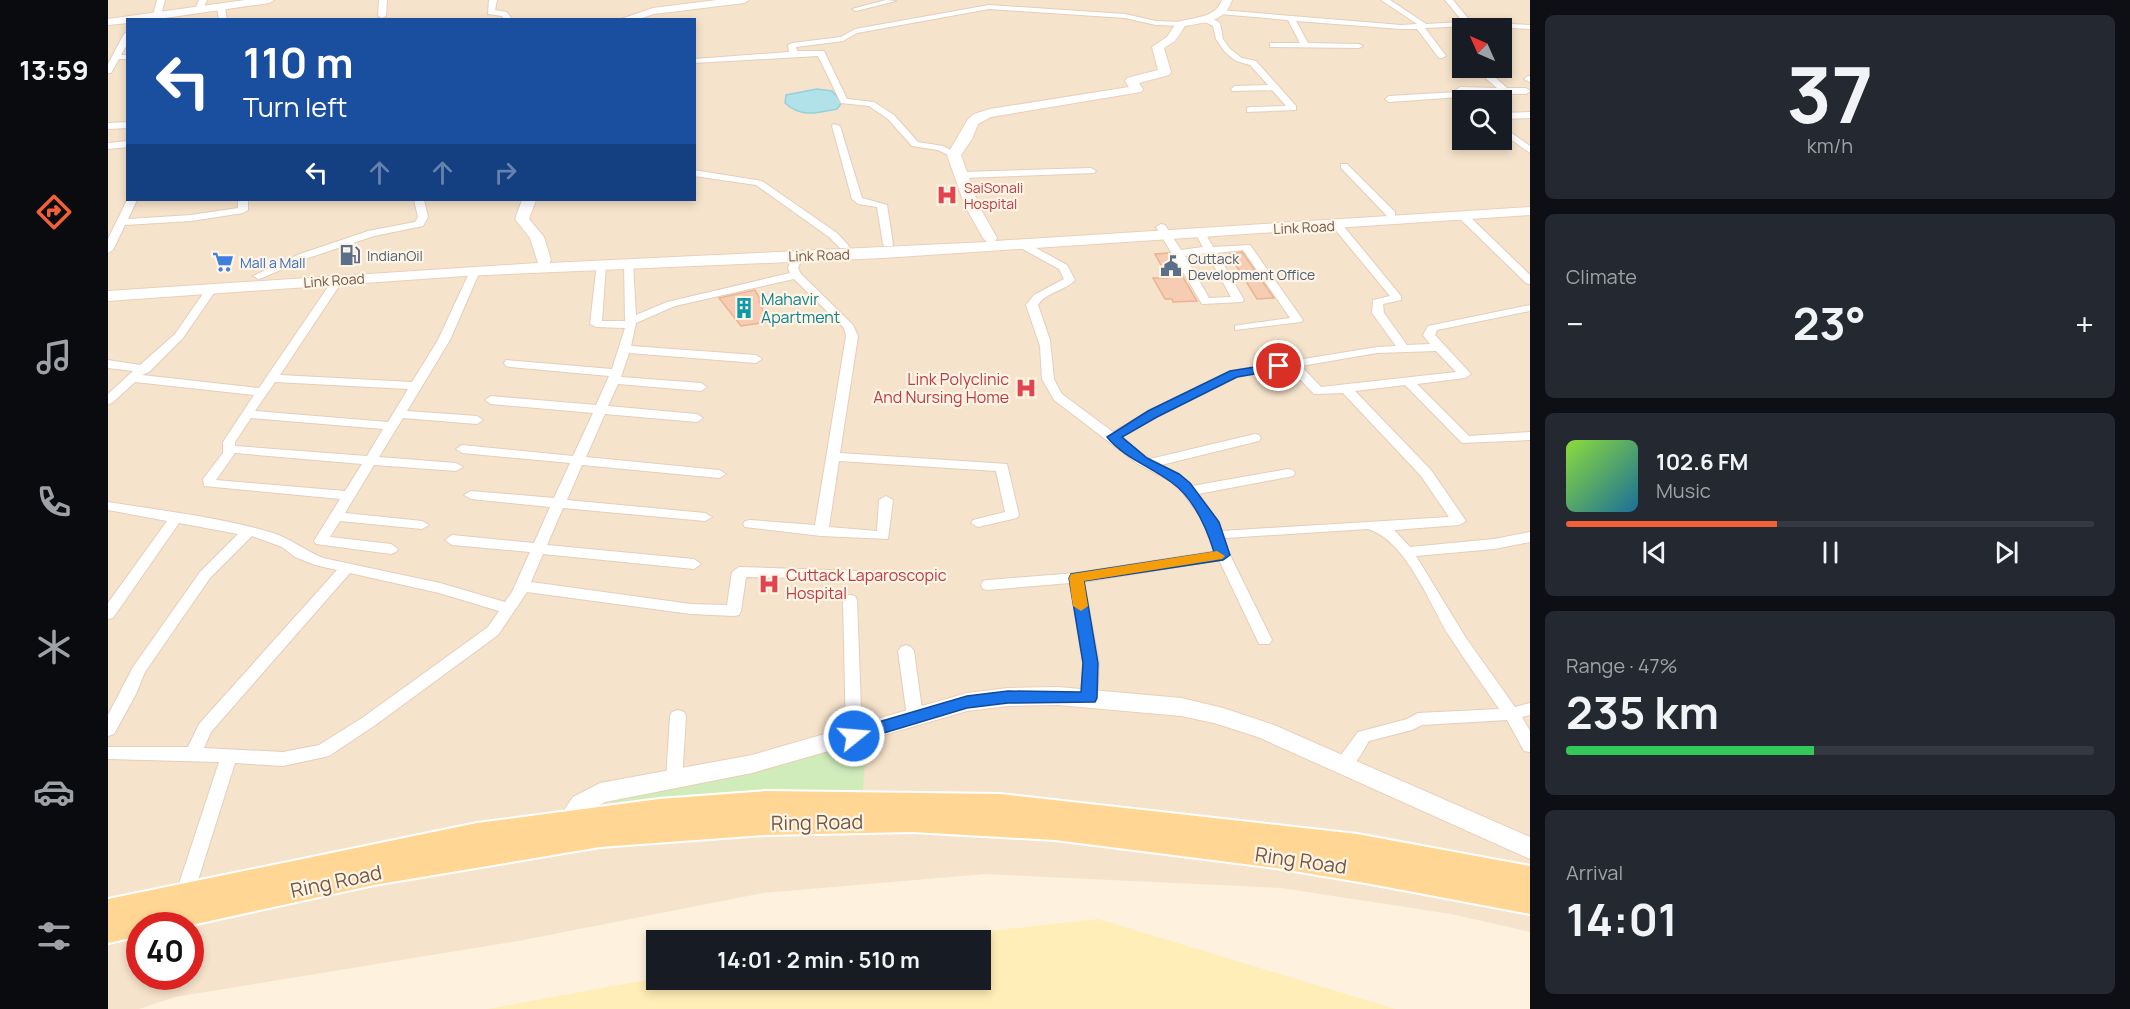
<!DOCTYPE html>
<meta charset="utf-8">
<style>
:root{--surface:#171b24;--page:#242831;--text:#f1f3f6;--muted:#9ea1a6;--line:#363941;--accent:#f36037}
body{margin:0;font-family:Manrope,sans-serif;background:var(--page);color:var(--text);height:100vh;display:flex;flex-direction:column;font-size:22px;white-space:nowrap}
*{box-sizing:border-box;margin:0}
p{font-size:20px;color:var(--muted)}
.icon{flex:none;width:33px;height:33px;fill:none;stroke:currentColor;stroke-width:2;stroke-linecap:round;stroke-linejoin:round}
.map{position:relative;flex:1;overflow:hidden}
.drawer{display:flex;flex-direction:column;gap:15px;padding:15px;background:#0d0f14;width:600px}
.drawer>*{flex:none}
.hud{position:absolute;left:18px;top:18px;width:570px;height:183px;border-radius:0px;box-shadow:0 3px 9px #0003;background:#1a4fa0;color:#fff;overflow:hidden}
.needle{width:39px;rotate:315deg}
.controls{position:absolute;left:1344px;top:18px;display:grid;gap:12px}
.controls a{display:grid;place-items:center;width:60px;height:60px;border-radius:0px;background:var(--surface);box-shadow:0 3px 9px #0003;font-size:30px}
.speed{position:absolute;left:18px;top:912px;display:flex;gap:12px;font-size:30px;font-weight:700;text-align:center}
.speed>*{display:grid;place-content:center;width:78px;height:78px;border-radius:50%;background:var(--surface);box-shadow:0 3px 9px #0003;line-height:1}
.speed .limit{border:9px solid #d22;background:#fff;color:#111}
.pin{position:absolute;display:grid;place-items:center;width:51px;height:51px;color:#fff;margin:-26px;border:3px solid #fff;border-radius:50%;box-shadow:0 2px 6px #0007}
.me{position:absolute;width:66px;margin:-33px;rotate:73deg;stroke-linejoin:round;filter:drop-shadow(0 0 4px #0008)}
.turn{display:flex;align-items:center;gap:21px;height:126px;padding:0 18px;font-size:27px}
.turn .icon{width:78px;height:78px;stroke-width:2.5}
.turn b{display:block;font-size:42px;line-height:51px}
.lanes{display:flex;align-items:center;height:57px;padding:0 18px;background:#0003;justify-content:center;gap:30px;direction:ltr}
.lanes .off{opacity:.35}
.big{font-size:45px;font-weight:700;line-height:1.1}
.drawer .card{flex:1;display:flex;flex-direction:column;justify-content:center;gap:9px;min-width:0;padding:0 21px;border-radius:9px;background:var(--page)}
.drawer .dial{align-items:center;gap:0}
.dial b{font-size:78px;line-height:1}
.song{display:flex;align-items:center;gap:18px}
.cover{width:72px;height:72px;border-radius:9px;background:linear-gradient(135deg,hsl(90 70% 55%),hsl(200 70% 35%))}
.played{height:6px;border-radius:3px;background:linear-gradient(90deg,var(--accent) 40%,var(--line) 40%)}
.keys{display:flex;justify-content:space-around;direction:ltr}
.heat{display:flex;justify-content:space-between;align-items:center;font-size:33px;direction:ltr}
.charge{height:9px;border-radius:4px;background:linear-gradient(90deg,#34c759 47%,var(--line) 0)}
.trip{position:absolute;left:538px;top:930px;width:345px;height:60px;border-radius:0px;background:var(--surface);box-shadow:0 3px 9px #0003;font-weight:700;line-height:60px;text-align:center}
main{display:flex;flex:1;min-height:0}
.tab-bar{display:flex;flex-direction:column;width:108px;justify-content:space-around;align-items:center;background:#090b0e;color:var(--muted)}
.tab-bar .icon{width:42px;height:42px}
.tab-bar .active{color:var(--accent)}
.tab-bar b{font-size:27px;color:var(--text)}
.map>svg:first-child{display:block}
.residential{fill:#f6e3cb;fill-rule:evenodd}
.green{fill:#d0ecbb}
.sand{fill:#ffeeb7}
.water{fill:#b1e1e9;stroke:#96d1db;stroke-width:1.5}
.building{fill:#f6cdb3;stroke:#eab392;stroke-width:1.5}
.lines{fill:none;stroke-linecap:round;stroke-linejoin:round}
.street-casing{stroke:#e4cebc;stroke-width:2}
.secondary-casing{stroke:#eacfb9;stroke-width:2}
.primary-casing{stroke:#fff;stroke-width:4}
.street{fill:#fff;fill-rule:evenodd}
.secondary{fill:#fff;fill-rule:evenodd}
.primary{fill:#ffd694;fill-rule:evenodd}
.route{fill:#1a73e8;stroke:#114b97;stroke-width:1.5}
.slow{fill:#f59e0b}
.labels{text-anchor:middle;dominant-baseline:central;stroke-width:4.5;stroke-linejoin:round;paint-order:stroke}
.far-health-label{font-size:14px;fill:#be3a42;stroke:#fff5e6;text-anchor:start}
.far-street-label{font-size:14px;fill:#755544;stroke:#fff5e6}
.far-service-label{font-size:14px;fill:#4e5e75;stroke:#fff5e6;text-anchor:start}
.far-shop-label{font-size:14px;fill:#366cbe;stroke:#fff5e6;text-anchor:start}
.culture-label{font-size:16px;fill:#0d838f;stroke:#fff5e6;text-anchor:start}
.health-label{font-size:16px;fill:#be3a42;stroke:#fff5e6;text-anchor:end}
.near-street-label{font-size:20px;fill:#755544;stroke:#fff5e6}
</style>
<main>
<nav class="tab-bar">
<b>13:59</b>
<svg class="icon active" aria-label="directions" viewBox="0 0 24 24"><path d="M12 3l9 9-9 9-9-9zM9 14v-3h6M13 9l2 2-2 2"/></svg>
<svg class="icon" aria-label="music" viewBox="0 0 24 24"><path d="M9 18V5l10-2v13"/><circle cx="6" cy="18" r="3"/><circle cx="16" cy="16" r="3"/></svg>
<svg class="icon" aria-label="phone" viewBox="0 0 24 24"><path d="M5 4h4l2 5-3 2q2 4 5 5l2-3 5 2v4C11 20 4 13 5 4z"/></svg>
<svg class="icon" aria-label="climate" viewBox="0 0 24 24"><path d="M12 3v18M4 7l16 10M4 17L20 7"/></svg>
<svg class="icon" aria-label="car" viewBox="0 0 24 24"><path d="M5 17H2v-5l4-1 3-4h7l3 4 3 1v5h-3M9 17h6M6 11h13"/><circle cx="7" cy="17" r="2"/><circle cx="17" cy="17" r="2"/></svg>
<svg class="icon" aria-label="filters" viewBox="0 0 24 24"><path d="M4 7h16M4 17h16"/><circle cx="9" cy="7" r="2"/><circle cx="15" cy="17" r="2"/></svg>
</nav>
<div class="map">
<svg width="1422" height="1009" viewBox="0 0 1422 1009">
<rect width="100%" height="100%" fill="#fef1dd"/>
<path class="residential" d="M0,0h1422v932l-79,-18 -170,-26 -296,-14 -222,19 -245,48 -343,56 -36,12h-31zM20,20h566v180h-566zM1354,28h40v40h-40zM1354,100h40v40h-40zM32,926h50v50h-50z"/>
<polygon class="green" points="759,741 754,797 501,806 504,799 663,767"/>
<polygon class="sand" points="990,919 1287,1009 380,1009 549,978 873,980 873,940 834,940 847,935"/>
<path class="water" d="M709,89l15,2 10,11 -5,7c-20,4 -36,9 -52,-6l1,-8z"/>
<g class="building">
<polygon points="1134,252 1166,298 1149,299 1121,254"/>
<polygon points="1061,253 1089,301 1065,302 1064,299 1057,299 1045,278 1060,278 1047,254"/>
<polygon points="647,290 653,301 651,301 660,322 633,326 611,298"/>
</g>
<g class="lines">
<defs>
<g id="street">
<polygon points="49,0 57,0 53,15 49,17 45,15"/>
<polygon points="91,0 99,0 95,9 91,11 87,9"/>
<polygon points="271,0 279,0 278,16 274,18 270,16"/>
<polygon points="381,0 389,0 387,10 399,12 404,20 397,20 394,16 380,14"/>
<polygon points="778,0 788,1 748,11 744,9"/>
<polygon points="1273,0 1282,0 1318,24 1355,22 1337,0 1345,0 1363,22 1422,25 1422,29 1361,26 1317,28 1338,56 1334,58 1331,58 1309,29 1293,29 1188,21 1200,43 1251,44 1255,46 1251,48 1165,47 1162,47 1162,43 1192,43 1180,20 1112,14 1108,12 1112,10 1293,25 1309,24"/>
<polygon points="113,5 117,7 119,20 111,20 109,7"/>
<polygon points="881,5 1017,14 1048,21 1075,22 1079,24 1075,26 1048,25 1017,18 881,9 749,33 735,41 688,47 689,51 716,51 739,99 766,102 786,115 810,142 835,146 849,153 851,155 846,158 830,150 804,146 780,119 761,106 733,103 710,56 586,63 586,59 681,52 680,45 684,43 733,37 747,29"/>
<polygon points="1097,18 1103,18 1112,23 1115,39 1122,49 1134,58 1148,61 1188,106 1188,110 1139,112 1139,108 1142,107 1178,106 1164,90 1124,91 1123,89 1127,86 1160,85 1142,65 1128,61 1117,52 1108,39 1105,26 1097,22"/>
<polygon points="20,32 20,43 13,55 20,55 20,59 11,59 3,73 0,73 0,64 16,34"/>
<polygon points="1374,71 1380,71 1399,88 1418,88 1422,91 1418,94 1359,93 1366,100 1357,100 1353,97 1281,102 1277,99 1281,96 1349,92 1348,90 1352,87 1389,88 1374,75"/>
<polygon points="1420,76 1422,76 1422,82 1416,79"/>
<polygon points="1422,112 1422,118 1394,119 1394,113"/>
<polygon points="20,122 20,128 0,129 0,123"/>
<polygon points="725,124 732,126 754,198 779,205 785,244 784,246 776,246 775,244 769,207 750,204 744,199 724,126"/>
<polygon points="1394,126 1422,146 1422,153 1394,133"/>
<polygon points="20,141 20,147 0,149 0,143"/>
<polygon points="1233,164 1239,164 1287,212 1287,216 1279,216 1233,168"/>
<polygon points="983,168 988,171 986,173 854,178 849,175 854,172"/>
<polygon points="586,170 654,181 729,233 741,246 740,248 732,248 721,237 648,185 586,176"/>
<polygon points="19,200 29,200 20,219 83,215 130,208 130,200 140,200 140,210 135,213 83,221 17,225 5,250 0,253 0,239"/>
<polygon points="306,200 316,200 320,217 315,226 266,236 200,258 154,278 150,279 145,276 192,254 260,231 307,222 310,217"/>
<polygon points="1354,212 1358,213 1422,275 1422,284 1418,283 1350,217 1350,213"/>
<path d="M1229,222l4,1 60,73v4l-18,4 1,9 23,32 23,-1 -7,-9 5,-9 102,-21v6l-93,19 -2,5 36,39 -6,4 -48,6 52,52 61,-4v8l-68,3 -57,-58 -50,6 76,79 35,51 -7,4 -65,5 16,17 84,-8 36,-7v10l-36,7 -78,7 50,82 49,69 15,-4v12l-8,2 8,14v21l-6,-1 -17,-31 -85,5 -10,5 -43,11c-7,11 -16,33 -31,28l-2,-5 2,-5 20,-27 49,-13 11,-6 81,-4c-16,-24 -34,-48 -49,-72 -21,-33 -43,-96 -82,-108l-157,10 -6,-16 -25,-34 -11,-9 -31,-16 -84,-64 -12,-21 -2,-33 -14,-41 8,-10 30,-16 -5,-10 -42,-23v-4h8l42,23 8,15c-10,11 -29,12 -37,25l12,35 4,39 5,10 3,5 51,38 35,-21 82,-40 147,-24 19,-1 -24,-33 1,-13 17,-4 -57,-69 -1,-2zM1328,351l20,21 -135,15 -20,-21 76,-13zM1181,368l25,26 29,-1 78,83 28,41 -228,14 -4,-12 -19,-25 90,-17 5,-1 2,-3 -2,-3 -5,-1 -96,17 -13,-12 -18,-9 98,-24 2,-3 -2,-3 -4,-1 -105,25 -29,-21 35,-21 81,-40z"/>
<path d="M1053,224l4,1 16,25 22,-3 -8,-14 5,-3 4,1 9,16 37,-2 53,75 -2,2 -66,8v-4l4,-1 51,-7 -47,-68 -26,3 27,47 -2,2 -40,2 -46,-77zM1099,253l24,44 -22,1 -24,-42z"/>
<path d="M690,253l5,3 -5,12 3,6 52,51 5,11 -18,117 167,11 12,51 -2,3 -39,9 -7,-4 2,-3 32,-8 -9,-41 -157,-10 -10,66 48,4 2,-31 7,-4 7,4 -5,39 -67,-3 -76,-9 -2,-3 2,-3 5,-1 65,5 31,-189 -2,-8 -50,-49 -119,27 -39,17 -5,23 125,9 6,4 -6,4 -127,-10 -8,24 80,6 6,4 -6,4 -83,-7 -10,22 89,8 6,4 -6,4 -92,-8 -19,43 133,13 7,4 -7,4 -137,-13 -15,35 138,13 7,4 -7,4 -142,-13 -16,37 147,14 7,5 -7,5 -151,-15 -12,28 160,22 36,1 5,-33 7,-5 147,5 7,5 -2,3 -145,-3 -5,34 -2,4 -5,1 -43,-2 -164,-22 -29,43 -124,91 -45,30 -46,10 -48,-3 -42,133 -3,6 -6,2 -6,-2 -3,-6 44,-134 -111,-3v-12h80l11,-23 138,-154 -22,-5 -20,-8 -13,-10 -30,-11 -42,42 -65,94 -9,22 -22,40 -6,2v-21l25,-48 67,-95 38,-38 -59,-11 -66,95 -5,1v-16l59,-82 -59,-11v-8c55,9 112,15 165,31 18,6 33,18 50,25l117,25 65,19 7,-10 18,-40 -78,-7 -7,-5 7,-5 82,8 16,-36 -79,-8 -7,-4 7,-4 83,7 16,-35 -108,-10 -6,-4 6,-4 111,11 20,-43 -102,-9 -6,-4 6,-4 105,9 13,-29 -99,-9 -4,-1 -2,-3 2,-3 106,9 13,-41 -29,-1 -6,-3 7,-61h8l1,2 -4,56h23l-1,-60h8l1,2 3,52 31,-13 123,-29 -2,-5 5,-12zM242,573l89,20 60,18 -11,16 -126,91 -43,27 -36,7 -79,-4 7,-16z"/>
<path d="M367,268l5,3 -30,69 -43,71 70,5 6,4 -6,4 -74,-6 -24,39 77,6 7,4 -7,4 -82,-6 -29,48 77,8 7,4 -7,4 -82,-8 -10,16 61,7 7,5 -2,3 -5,2 -75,-10 -2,-3 26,-42 -136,-13 -1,-7 20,-26v-11l31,-47 -119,-13 -23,21 -4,1v-10l25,-23 -25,-3v-8l32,5 35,-31 32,-46 4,-1 5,3 -33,48 -34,34 -7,3 117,13 75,-110 4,-1 5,3 -63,95 132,7 26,-42 32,-69zM167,382l133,7 -20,33 -133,-11zM143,418l132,11 -16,27 -132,-10v-4zM127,453l127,11 -17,27 -129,-11z"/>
<polygon points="1115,550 1122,555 1164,640 1161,644 1151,644 1111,560 976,582 991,663 989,698 987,702 981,704 975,702 973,698 975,663 962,583 880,590 875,589 873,585 875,581 880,580 968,573"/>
<polygon points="742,595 747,596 749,600 754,736 752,740 746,742 740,740 738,736 735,600 737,596"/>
<polygon points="798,645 803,647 806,651 815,717 813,721 807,723 801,721 799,717 790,651 793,647"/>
<polygon points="570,710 576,712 578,716 574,780 572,785 566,787 560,785 558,780 562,716 564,712"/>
</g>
<g id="secondary">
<polygon points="137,0 166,0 161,3 43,20 20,20 20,23 0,25 0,19"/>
<polygon points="609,0 641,0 636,3 546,14 528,20 510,20 545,8"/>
<path d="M1114,0h10c-7,22 -26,22 -47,26l-10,15 -11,7 7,24 -2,3 -30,8 4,6 -2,3 -150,25 -13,7 -6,15 -11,16 18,51 18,32 -2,3 535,-34v8l-647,43 -419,18 -356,25v-10l430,-28 -8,-25 -15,-19 7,-19h14l-7,19 15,18 7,23 -2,3 438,-21 -4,-4 -18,-32 -18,-51 21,-36 6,-5 16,-5 139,-22 -4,-6 2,-3 31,-8 -6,-23 15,-10 10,-15c17,-5 38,-3 45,-22z"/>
<path d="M950,687l123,11 42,10 51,17 256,112v22l-272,-122 -44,-14 -33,-7 -123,-11 -50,1 -41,5 -215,62 -147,29c-6,3 -12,7 -17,12 -11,11 -11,21 -28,15l-4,-7 17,-25 27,-14 152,-28 215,-62 41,-5z"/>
</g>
<polygon id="primary" points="658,791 892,794 1249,834 1422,866 1422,914 1263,884 1168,868 947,840 805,832 657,835 492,847 266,885 79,926 32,926 32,936 0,943 0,899 369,823 551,799"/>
</defs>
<use href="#street" class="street-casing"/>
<use href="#secondary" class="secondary-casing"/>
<use href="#primary" class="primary-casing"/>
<use href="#street" class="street"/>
<use href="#secondary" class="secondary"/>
<use href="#primary" class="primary"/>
</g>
<path class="route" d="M1171,363l4,1v5l-46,8 -80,40 -35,20 25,21 32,16 11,9 29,39 11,33 -7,5 -139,21 14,82 -1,35 -2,4 -87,1 -41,5 -113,34 -6,-2 -3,-4 3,-5 119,-35 41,-5 73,1 2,-29 -14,-85 2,-4 143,-22c-8,-26 -20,-54 -43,-70 -21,-16 -47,-24 -64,-45l41,-26 82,-40z"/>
<polygon class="slow" points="1109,551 1117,556 1114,559 976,581 980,606 973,611 965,606 961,578 963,574"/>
<defs>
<symbol id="hospital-bare" viewBox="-9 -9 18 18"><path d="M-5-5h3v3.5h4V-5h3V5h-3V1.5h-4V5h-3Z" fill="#e0444e" stroke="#fff5e6" stroke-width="2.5" paint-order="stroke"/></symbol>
<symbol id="fuel-bare" viewBox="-9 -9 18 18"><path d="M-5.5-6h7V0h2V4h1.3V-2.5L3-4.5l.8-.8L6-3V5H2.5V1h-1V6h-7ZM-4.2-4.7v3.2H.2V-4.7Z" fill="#5c6f8a" stroke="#fff5e6" stroke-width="2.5" paint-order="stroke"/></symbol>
<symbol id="supermarket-bare" viewBox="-9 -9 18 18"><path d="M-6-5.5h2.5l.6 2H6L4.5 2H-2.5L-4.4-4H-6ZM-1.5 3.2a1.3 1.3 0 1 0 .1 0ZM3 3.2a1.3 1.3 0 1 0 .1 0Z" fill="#3f7fe0" stroke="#fff5e6" stroke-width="2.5" paint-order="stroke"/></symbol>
<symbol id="civic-bare" viewBox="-9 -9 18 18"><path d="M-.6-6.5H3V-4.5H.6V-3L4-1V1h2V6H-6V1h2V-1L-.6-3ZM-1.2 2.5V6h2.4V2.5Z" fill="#5c6f8a" stroke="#fff5e6" stroke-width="2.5" paint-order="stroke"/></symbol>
<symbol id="building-bare" viewBox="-9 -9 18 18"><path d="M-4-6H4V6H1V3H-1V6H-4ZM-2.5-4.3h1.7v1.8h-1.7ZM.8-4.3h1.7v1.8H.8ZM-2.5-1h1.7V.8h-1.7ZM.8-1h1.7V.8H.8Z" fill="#0f9aa8" stroke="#fff5e6" stroke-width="2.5" paint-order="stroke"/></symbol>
</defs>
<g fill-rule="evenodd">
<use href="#hospital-bare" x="824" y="180" width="30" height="30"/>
<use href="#fuel-bare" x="227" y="240" width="30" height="30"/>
<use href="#supermarket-bare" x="100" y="247" width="30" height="30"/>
<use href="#civic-bare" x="1048" y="251" width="30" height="30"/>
<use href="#building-bare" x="621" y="293" width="30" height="30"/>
<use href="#hospital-bare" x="903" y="373" width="30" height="30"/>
<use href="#hospital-bare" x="646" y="569" width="30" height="30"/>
</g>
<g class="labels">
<g class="far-health-label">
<text x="856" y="187">SaiSonali<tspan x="856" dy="16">Hospital</tspan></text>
</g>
<g class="far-street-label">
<text transform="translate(1196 227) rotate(-3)">Link Road</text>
<text transform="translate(711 255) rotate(-2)">Link Road</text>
<text transform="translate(226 280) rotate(-4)">Link Road</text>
</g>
<g class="far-service-label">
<text x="259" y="255">IndianOil</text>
<text x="1080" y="258">Cuttack<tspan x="1080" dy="16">Development Office</tspan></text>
</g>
<g class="far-shop-label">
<text x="132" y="262">Mall a Mall</text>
</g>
<g class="culture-label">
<text x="653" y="299">Mahavir<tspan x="653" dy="18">Apartment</tspan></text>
</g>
<g class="health-label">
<text x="901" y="379">Link Polyclinic<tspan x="901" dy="18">And Nursing Home</tspan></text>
<text x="678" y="575" text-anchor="start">Cuttack Laparoscopic<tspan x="678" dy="18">Hospital</tspan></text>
</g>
<g class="near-street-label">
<text transform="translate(709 822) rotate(-1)">Ring Road</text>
<text transform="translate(1193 860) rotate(8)">Ring Road</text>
<text transform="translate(228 881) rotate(-12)">Ring Road</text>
</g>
</g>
</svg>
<div class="controls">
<a><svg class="needle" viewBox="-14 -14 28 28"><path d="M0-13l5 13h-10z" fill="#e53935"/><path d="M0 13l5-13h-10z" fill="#9ea1a6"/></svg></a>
<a><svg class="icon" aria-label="search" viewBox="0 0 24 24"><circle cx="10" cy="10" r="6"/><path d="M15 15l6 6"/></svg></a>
</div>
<div class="speed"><div class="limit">40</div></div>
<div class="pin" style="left:1171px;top:366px;background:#d93025"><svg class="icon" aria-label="arrive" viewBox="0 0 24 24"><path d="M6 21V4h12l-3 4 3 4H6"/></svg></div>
<svg class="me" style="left:746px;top:736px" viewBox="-20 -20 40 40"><circle r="17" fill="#1a73e8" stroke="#fff" stroke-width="3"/><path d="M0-11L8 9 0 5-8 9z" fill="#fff"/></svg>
<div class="trip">14:01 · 2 min · 510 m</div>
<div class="hud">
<div class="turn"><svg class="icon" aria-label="left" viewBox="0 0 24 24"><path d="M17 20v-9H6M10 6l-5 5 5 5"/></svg><div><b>110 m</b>Turn left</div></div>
<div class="lanes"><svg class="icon" aria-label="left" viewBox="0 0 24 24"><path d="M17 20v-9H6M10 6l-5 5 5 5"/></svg><svg class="icon off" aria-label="ahead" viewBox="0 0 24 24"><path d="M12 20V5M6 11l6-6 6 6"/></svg><svg class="icon off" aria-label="ahead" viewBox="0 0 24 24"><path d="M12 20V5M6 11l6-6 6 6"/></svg><svg class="icon off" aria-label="right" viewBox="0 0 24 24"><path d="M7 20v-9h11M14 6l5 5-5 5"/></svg></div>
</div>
</div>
<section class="drawer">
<div class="card dial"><b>37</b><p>km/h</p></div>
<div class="card"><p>Climate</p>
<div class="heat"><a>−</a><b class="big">23°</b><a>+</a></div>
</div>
<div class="card">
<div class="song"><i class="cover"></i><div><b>102.6 FM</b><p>Music</p></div></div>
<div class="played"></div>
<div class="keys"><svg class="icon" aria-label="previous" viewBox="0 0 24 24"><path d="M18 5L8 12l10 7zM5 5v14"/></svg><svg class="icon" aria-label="pause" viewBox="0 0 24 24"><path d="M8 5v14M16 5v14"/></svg><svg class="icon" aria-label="next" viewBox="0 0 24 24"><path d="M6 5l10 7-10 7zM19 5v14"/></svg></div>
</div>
<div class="card"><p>Range · 47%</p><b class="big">235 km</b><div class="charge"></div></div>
<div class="card"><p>Arrival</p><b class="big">14:01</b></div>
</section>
</main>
